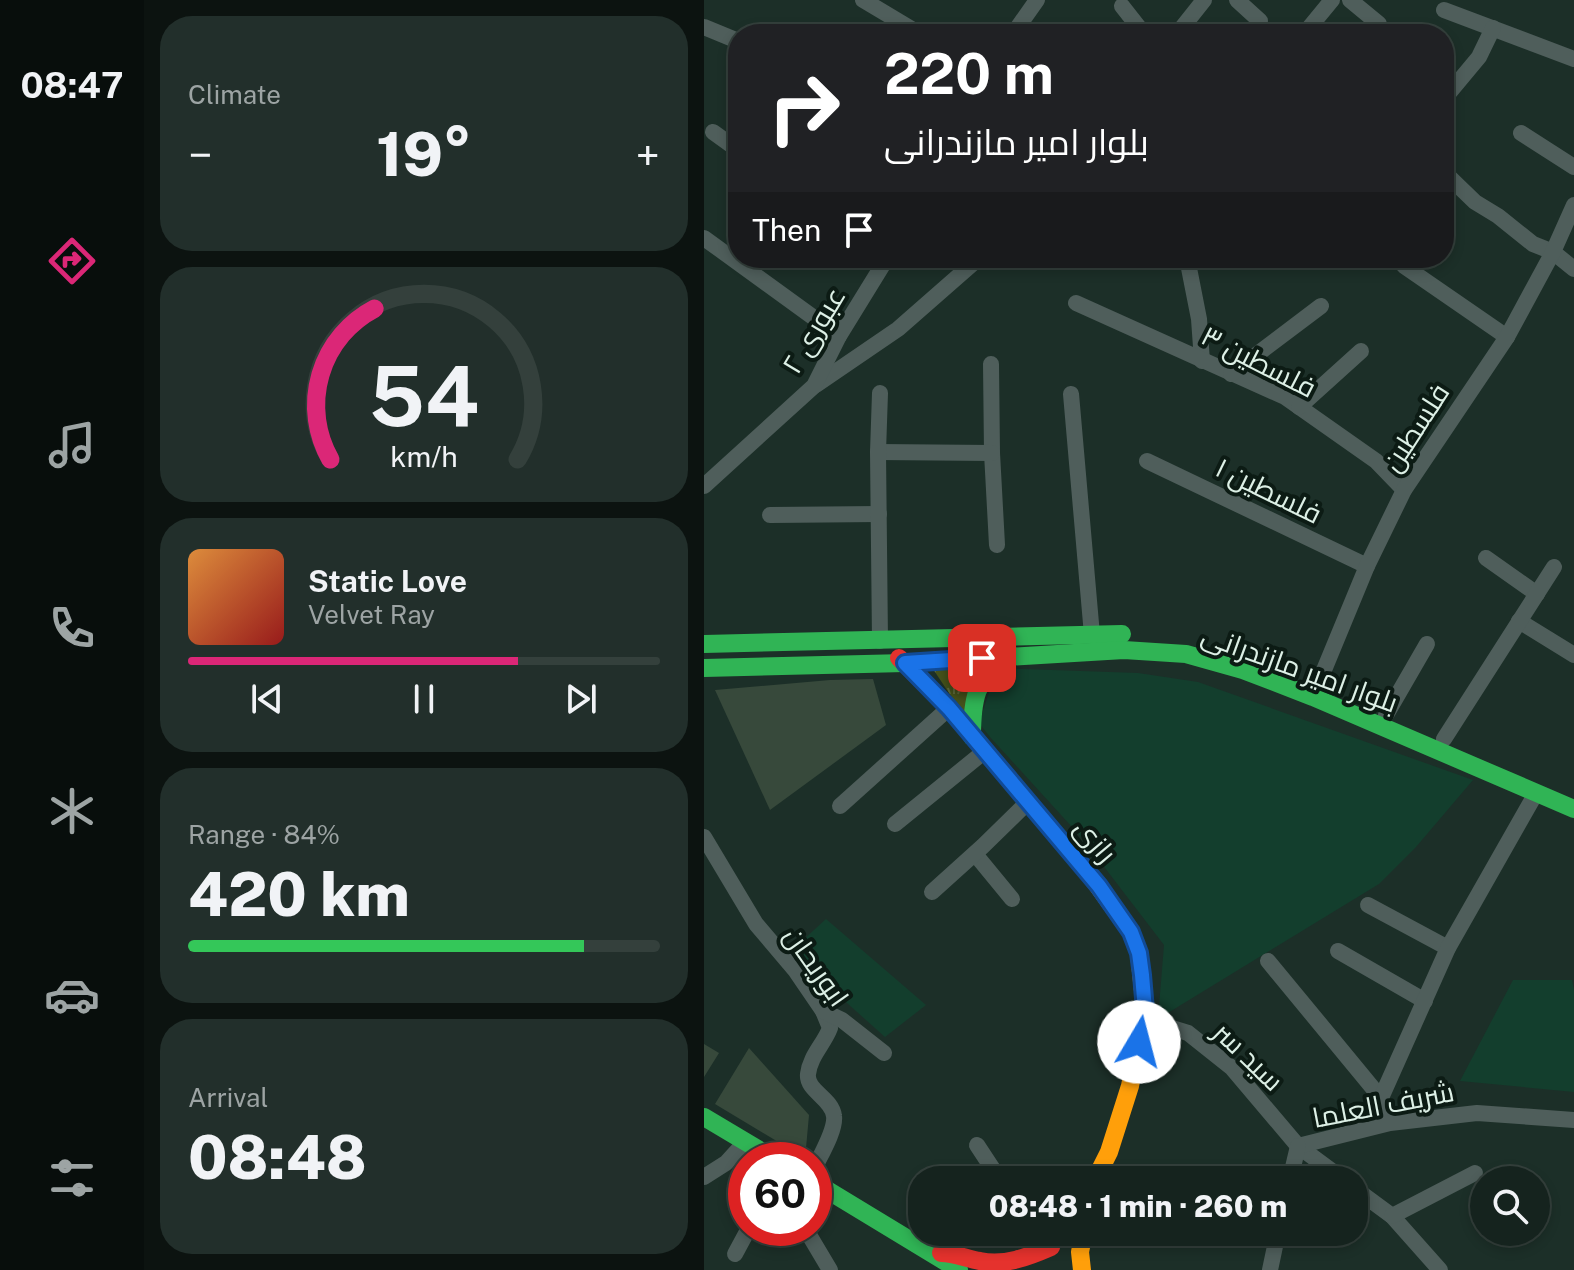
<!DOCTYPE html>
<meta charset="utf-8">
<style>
:root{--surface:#15231e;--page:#222f2b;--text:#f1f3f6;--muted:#9da4a4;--line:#34403c;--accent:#db2777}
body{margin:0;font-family:"Public Sans",Cairo,sans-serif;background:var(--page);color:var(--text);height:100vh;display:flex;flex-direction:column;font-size:30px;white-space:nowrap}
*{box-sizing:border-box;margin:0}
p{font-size:26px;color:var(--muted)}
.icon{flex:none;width:44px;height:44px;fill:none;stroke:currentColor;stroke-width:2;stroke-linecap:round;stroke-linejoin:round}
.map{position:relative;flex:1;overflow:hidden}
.sheet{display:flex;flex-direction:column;gap:16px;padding:16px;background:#0c1310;width:560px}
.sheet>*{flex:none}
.top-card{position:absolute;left:24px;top:24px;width:726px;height:244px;border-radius:32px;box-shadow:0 4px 12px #0003,0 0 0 2px var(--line);background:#202124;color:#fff;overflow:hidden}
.fabs{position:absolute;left:766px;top:1166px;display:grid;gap:16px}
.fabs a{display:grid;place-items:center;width:80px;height:80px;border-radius:50%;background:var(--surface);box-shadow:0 4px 12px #0003,0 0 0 2px var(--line);font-size:40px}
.speed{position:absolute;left:24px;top:1142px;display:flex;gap:16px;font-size:40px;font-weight:700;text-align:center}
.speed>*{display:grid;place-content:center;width:104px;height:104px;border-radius:50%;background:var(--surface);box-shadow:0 4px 12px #0003,0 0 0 2px var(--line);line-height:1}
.speed .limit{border:12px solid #d22;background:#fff;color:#111}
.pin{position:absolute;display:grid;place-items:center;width:68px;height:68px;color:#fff;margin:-34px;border-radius:16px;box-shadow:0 4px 12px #0006}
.me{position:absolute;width:88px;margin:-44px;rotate:8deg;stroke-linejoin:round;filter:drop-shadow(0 0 6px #0008)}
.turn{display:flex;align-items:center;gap:28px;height:168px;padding:0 24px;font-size:36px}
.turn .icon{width:104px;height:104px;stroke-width:2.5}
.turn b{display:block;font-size:56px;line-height:68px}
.then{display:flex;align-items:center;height:76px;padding:0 24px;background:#0003;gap:16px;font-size:30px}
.big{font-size:60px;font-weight:800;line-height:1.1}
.sheet .widget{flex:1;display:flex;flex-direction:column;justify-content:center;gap:12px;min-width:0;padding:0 28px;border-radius:32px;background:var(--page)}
.sheet .dial{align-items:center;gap:0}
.dial svg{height:208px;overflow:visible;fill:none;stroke:var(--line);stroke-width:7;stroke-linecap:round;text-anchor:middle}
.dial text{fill:var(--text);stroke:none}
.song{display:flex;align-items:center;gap:24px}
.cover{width:96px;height:96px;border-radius:12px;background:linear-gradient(135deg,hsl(30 70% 55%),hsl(0 70% 35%))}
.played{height:8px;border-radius:4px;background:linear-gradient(90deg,var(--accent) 70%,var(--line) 70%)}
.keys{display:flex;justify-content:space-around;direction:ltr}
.heat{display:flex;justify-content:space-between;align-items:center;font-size:44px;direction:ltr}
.charge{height:12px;border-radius:6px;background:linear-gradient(90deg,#34c759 84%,var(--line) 0)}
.trip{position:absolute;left:204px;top:1166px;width:460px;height:80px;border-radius:32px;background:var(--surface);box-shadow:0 4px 12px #0003,0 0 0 2px var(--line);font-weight:800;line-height:80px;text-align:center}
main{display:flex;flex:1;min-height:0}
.tabs{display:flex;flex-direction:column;width:144px;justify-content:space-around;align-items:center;background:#080e0c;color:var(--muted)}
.tabs .icon{width:56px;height:56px}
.tabs .selected{color:var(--accent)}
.tabs b{font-size:36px;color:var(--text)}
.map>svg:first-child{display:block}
.built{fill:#133e2d}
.grass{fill:url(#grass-tufts)}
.building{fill:#37493b}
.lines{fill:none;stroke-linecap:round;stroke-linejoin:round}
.street{stroke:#4f5e5b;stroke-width:16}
.fast{stroke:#30b455;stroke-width:18}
.slow{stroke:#ff9f0a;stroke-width:18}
.jam{stroke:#e5322d;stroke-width:18}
.route-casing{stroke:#114b97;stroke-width:20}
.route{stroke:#1a73e8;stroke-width:14}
.labels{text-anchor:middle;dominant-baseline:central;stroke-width:8;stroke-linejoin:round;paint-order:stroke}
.street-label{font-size:28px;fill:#ddf0e6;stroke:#0c1b14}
</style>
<main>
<nav class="tabs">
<b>08:47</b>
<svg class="icon selected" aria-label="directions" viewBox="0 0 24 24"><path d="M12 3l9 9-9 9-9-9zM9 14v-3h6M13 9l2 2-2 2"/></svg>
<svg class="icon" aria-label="music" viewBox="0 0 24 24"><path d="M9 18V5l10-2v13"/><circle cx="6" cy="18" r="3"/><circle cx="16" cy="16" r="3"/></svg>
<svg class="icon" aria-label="phone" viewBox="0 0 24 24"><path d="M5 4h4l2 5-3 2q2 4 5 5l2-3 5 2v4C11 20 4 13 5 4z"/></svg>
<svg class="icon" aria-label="climate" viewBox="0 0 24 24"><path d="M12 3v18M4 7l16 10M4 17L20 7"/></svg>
<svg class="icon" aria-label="car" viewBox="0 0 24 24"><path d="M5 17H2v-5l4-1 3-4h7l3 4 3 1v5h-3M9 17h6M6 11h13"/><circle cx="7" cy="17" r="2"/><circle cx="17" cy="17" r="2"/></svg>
<svg class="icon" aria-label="filters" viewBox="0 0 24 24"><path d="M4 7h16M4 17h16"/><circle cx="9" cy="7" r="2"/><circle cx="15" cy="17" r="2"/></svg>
</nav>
<section class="sheet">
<div class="widget"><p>Climate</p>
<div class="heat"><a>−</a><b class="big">19°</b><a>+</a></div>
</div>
<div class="widget dial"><svg viewBox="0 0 100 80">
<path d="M14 69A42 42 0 1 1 86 69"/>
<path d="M14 69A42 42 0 0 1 31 11" stroke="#db2777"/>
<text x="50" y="56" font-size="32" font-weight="700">54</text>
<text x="50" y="72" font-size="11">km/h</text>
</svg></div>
<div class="widget">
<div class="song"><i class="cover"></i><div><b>Static Love</b><p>Velvet Ray</p></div></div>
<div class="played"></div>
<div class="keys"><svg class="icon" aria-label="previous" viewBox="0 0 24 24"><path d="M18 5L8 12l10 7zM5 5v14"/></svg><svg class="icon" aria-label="pause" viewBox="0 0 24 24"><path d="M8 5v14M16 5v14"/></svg><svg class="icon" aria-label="next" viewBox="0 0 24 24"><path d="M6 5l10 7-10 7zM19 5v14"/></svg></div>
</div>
<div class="widget"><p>Range · 84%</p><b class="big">420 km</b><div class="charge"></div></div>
<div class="widget"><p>Arrival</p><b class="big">08:48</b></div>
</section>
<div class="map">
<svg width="870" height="1270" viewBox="0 0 870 1270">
<defs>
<pattern id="grass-tufts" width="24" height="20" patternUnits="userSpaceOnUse" patternTransform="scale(2)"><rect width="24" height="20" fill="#46531b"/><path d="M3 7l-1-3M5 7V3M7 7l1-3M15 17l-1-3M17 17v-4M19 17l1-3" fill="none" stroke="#606c3c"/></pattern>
</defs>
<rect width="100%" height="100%" fill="#1c2f28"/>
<g class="built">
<polygon points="293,668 434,673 494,682 769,780 712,847 675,884 454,1019 460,945 378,838 286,737 275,723"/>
<polygon points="122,919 222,1005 181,1037 86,952"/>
<polygon points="809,980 868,980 870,990 870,1092 756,1081"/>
</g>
<polygon class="grass" points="283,663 263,720 227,666"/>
<g class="building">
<polygon points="169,679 182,725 66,810 11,690 126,680"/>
<polygon points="0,1044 15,1053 0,1077"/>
<polygon points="45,1048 105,1115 102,1148 91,1152 11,1104"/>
</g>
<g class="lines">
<g class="street">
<polyline points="159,0 216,34"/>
<polyline points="533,0 556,21"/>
<polyline points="646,0 675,24 667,34"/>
<polyline points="418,6 440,34"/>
<polyline points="740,10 870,59"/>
<polyline points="0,27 34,41"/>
<polyline points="309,34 333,0"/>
<polyline points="473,34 500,0"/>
<polyline points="600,34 628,0"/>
<polyline points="740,99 775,57 789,28"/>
<polyline points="9,132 34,150"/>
<polyline points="817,133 870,167"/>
<polyline points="740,172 771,202 794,216 829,244 849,252 870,269"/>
<polyline points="0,238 135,336"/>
<polyline points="483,258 495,319 498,361"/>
<polyline points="700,266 803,337"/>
<polyline points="372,303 581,397 672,461 700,490"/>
<polyline points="287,364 288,453 293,545"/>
<polyline points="527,374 617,306"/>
<polyline points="112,385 194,329 275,258"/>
<polyline points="367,394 388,635"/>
<polyline points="595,407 657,351"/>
<polyline points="174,452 288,453"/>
<polyline points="443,461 663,566"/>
<polyline points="0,486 110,386 135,336 183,258"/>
<polyline points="66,515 175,514"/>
<polyline points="782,558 833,594"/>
<polyline points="815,621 870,655"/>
<polyline points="176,641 174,452 176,393"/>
<polyline points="613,687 663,566 700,490 803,337 849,252 870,205"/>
<polyline points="682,715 723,644"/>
<polyline points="740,739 850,567"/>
<polyline points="136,806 245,708"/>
<polyline points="191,824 281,751"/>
<path d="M0,837l52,87 39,46 28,41 7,17c-6,16 -20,28 -22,46 -2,17 24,24 26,42 2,14 -14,40 -20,53"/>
<polyline points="271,854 308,899"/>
<polyline points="228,892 279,846 324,802"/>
<polyline points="664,905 744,948"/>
<polyline points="634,951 721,1001"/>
<polyline points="564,961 677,1098"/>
<polyline points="119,1011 138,1020 180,1053"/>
<polyline points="439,1019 484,1033 528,1068 594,1146 640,1180"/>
<polyline points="683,1114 677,1098 744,948 832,793"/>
<polyline points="273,1145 296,1180"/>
<polyline points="594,1146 686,1123 773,1113 870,1120"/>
<polyline points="0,1177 22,1163 41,1142"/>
<polyline points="586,1180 594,1146"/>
<polyline points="650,1188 688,1216 736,1270"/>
<polyline points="688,1216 771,1173"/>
<polyline points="101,1228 126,1270"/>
<polyline points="333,1232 347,1247"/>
<polyline points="31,1254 45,1228"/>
<polyline points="566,1270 574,1232"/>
</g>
<g class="fast">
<polyline points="0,644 418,634"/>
<polyline points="0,668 201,663 420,650 482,654 539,670 609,697 870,809"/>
<path d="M268,737c0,-37 3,-57 34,-81"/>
<polyline points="0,1117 72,1160"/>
<polyline points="110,1182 255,1270"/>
</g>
<g class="slow">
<polyline points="389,879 427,932 435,953 441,1010 426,1086 405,1152 391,1180"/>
<polyline points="378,1270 376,1252 380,1232"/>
</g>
<g class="jam">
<polyline points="195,658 245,708 389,879"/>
<path d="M237,1253c14,0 26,6 39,8 25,5 48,-4 71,-14"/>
</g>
</g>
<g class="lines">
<defs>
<polyline id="route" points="278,658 201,663 245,708 395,886 427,932 435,953 438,975 441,1010 435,1042"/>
</defs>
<use href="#route" class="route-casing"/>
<use href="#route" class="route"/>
</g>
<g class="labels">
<g class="street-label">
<text transform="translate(109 330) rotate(-59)">عبوری ۲</text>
<text transform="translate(555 361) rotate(27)">فلسطین ۳</text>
<text transform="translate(711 427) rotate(-57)">فلسطین</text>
<text transform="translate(565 490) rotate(26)">فلسطین ۱</text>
<text transform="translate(596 668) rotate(20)">بلوار امیر مازندرانی</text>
<text transform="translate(392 840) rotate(50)">رازی</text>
<text transform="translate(113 966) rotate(55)">ابوریحان</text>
<text transform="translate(545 1056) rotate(44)">سید سر</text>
<text transform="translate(679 1104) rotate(-11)">شریف العلما</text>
</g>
</g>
</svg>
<div class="fabs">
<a><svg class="icon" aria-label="search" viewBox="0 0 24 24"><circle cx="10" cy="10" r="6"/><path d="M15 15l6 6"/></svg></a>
</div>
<div class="speed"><div class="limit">60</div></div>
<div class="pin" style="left:278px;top:658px;background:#d93025"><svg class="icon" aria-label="arrive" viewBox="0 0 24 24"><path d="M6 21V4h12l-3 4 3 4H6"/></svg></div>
<svg class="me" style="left:435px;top:1042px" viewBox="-20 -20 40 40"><circle r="19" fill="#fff"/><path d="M0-13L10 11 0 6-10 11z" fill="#1a73e8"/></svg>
<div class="trip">08:48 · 1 min · 260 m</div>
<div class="top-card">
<div class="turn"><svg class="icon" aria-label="right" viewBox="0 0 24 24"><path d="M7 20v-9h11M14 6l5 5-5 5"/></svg><div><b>220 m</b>بلوار امیر مازندرانی</div></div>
<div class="then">Then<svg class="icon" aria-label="arrive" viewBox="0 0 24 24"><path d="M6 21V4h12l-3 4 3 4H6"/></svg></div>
</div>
</div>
</main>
